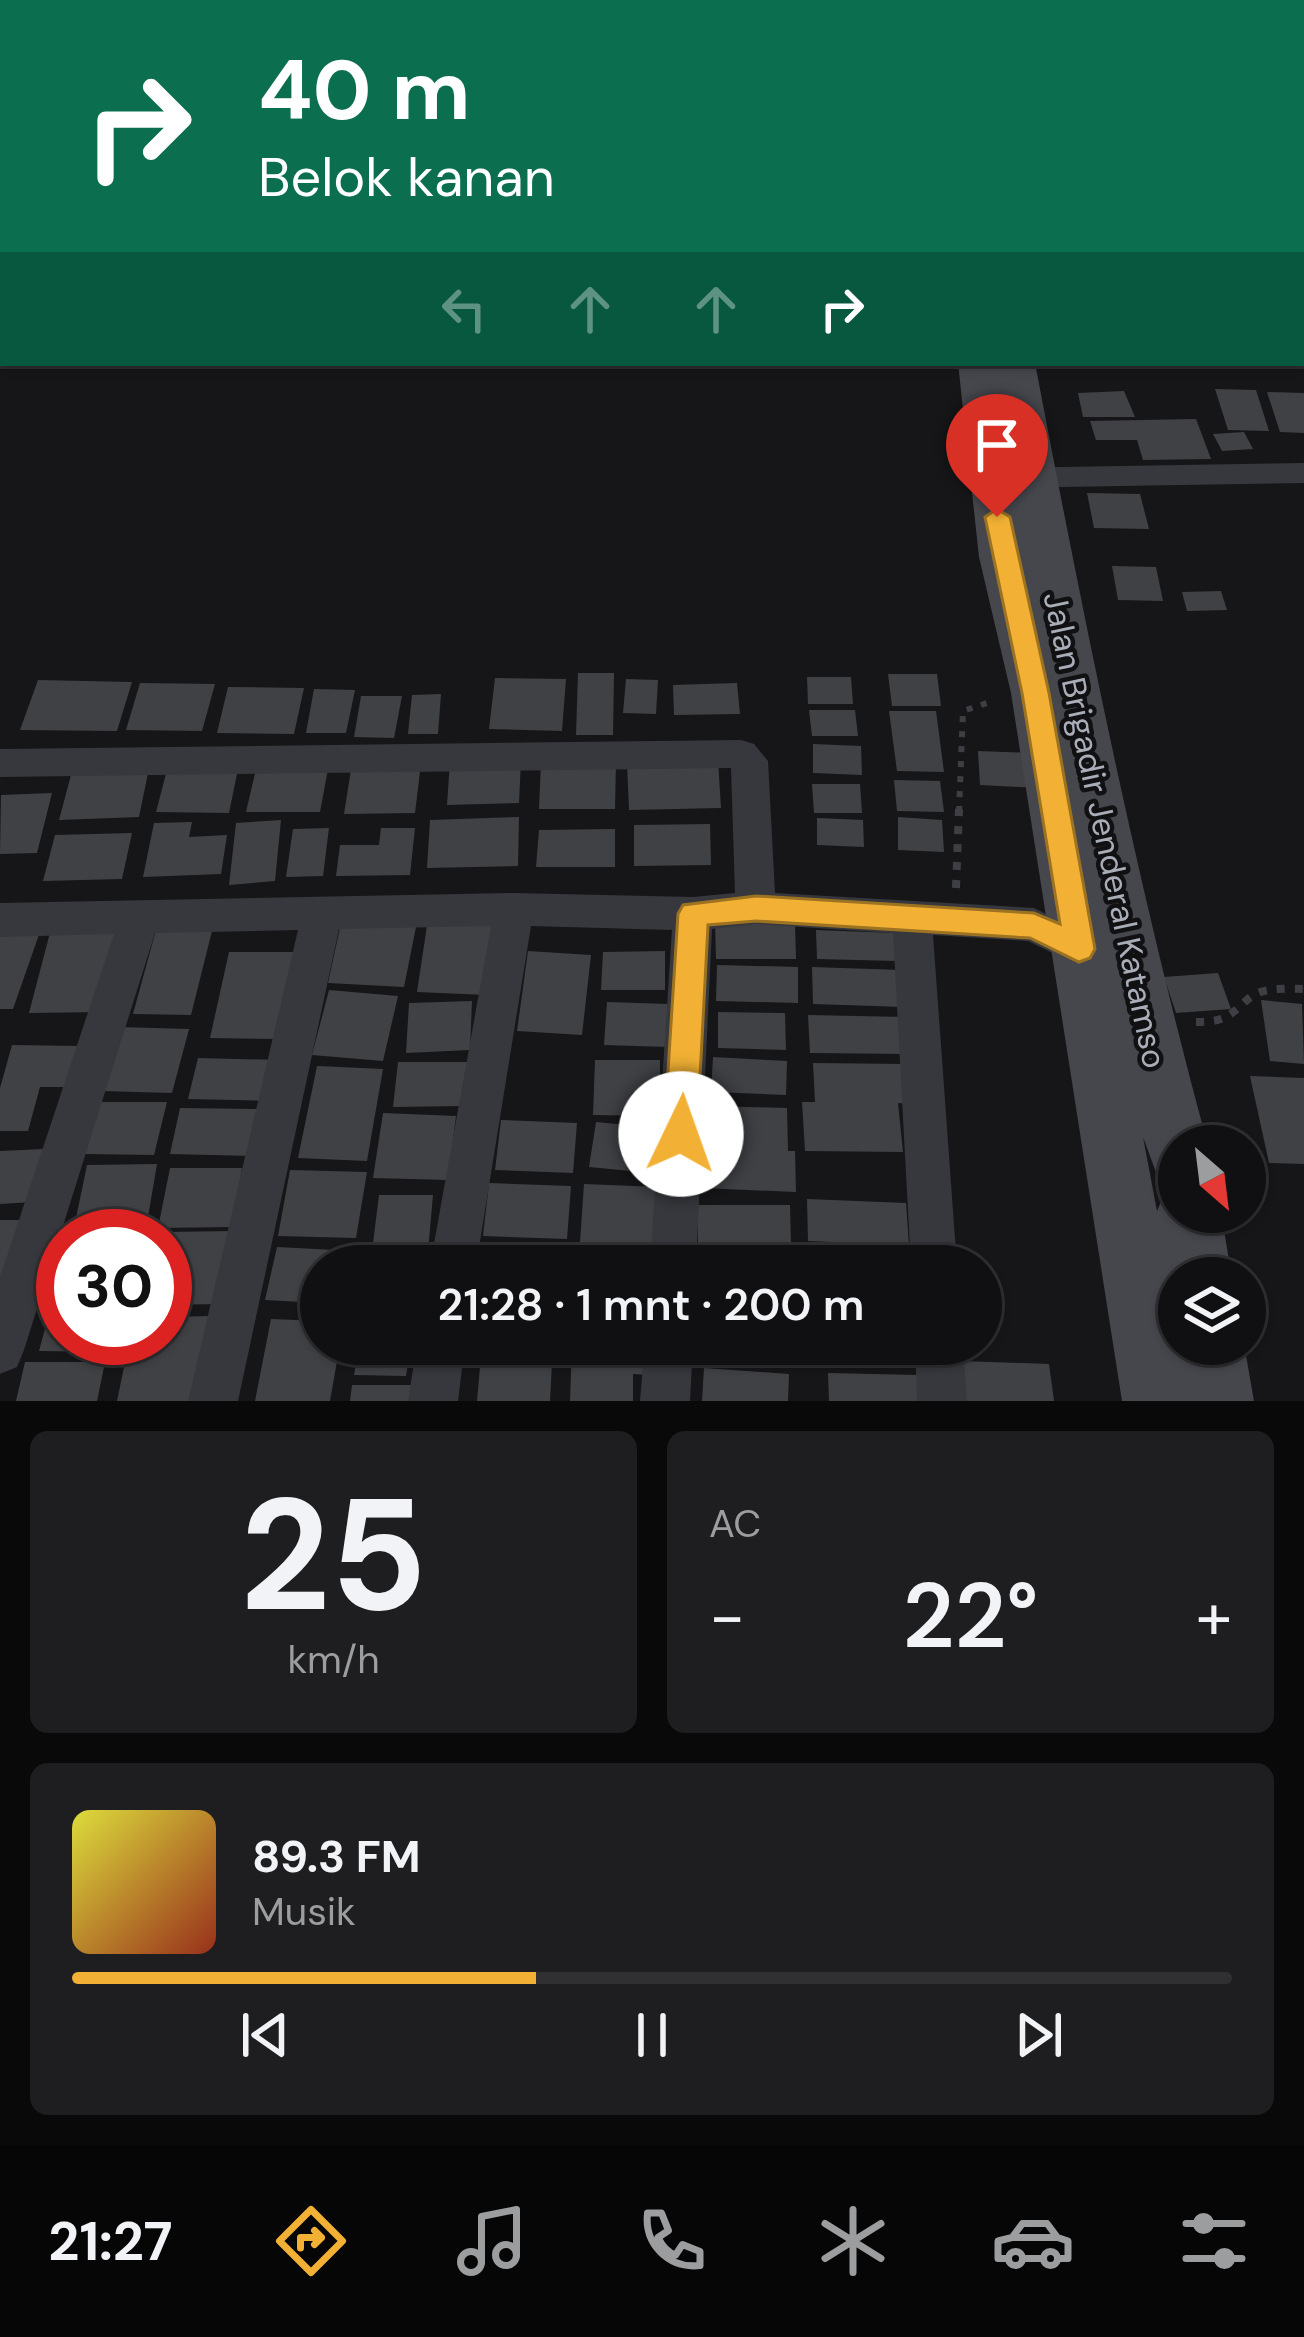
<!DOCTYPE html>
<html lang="id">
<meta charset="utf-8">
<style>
:root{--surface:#101012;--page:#1e1e20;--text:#f1f3f6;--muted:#9c9d9f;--line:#303032;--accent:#f2b134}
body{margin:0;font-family:"DM Sans",sans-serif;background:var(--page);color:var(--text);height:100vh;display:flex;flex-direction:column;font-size:45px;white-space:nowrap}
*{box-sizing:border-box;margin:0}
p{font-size:39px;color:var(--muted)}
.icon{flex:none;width:66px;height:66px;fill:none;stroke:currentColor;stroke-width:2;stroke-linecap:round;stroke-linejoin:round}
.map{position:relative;height:1401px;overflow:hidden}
.drawer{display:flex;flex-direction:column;gap:30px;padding:30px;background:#09090a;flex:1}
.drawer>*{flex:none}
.banner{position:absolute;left:0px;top:0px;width:1305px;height:366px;box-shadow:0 3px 9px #0004,0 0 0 3px var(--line);background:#0b6e4f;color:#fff;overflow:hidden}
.needle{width:78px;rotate:152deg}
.buttons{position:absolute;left:1158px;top:1125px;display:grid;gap:24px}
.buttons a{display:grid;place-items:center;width:108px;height:108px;border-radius:50%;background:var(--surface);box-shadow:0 3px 9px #0004,0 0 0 3px var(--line);font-size:60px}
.speed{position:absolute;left:36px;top:1209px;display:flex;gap:24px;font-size:60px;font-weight:700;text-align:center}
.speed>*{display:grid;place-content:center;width:156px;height:156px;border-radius:50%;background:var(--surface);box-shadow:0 3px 9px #0004,0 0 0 3px var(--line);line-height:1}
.speed .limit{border:18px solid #d22;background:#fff;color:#111}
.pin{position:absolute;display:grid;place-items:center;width:102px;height:102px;color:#fff;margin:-123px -51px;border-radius:50% 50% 50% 0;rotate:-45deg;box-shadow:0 0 12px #0007}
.pin .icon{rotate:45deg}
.me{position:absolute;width:132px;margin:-66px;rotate:3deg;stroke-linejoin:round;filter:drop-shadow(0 0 9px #0008)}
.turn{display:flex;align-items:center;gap:42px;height:252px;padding:0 60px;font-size:54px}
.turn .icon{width:156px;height:156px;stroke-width:2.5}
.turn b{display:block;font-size:84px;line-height:102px}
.lanes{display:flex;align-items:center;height:114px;padding:0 60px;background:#0003;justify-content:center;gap:60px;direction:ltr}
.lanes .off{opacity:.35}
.big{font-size:90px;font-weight:600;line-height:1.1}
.drawer .tile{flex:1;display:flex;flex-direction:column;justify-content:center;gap:18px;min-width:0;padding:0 42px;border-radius:18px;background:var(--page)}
.drawer .dial{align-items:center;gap:0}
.dial b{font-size:156px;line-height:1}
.song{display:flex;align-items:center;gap:36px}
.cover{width:144px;height:144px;border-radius:18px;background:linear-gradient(135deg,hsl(60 70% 55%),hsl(10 70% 35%))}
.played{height:12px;border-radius:6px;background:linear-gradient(90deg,var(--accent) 40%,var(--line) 40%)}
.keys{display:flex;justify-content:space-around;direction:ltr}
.heat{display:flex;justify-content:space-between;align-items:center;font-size:66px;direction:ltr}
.drawer .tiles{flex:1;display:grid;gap:30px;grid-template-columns:1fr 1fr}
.tile:last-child{grid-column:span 2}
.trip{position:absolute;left:300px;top:1245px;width:702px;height:120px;border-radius:60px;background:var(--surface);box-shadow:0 3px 9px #0004,0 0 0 3px var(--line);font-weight:600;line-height:120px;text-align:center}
.dock{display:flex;height:192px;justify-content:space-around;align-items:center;background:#060607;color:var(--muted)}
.dock .icon{width:84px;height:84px}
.dock .selected{color:var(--accent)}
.dock b{font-size:54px;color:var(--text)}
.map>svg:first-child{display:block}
.building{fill:#404145}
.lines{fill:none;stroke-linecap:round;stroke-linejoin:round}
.path-far1{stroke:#3d3f44;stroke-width:6;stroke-dasharray:6 9;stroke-linecap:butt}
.path{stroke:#3d3f44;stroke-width:8;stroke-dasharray:8 10;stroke-linecap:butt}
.street{fill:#37383d;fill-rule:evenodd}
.secondary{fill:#45474d;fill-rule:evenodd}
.route{fill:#f2b134;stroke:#9d7322;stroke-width:3}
.labels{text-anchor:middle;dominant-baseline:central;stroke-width:9;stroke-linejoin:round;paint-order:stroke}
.street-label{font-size:33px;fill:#a8adb8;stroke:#111113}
</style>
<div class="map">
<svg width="1304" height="1401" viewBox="0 0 1304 1401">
<rect width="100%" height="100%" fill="#161618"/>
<g class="building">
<polygon points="1215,389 1256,390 1269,431 1228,430"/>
<polygon points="1124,391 1135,417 1083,417 1078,393"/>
<polygon points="1267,392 1304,393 1304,433 1280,432"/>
<polygon points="1196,419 1211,459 1143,460 1137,440 1096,440 1090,421"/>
<polygon points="1244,432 1253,449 1222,451 1213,434"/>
<polygon points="1087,493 1140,494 1149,529 1094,528"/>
<polygon points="1112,566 1156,567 1163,601 1118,600"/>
<polygon points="1221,591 1227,610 1187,611 1182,592"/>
<polygon points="578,673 614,673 613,735 576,735"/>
<polygon points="888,674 937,674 941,706 892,706"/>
<polygon points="807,677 851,677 853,704 808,704"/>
<polygon points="495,678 566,679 562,731 489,729"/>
<polygon points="626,679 658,680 656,714 623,713"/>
<polygon points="38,680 132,682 117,731 20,730"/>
<polygon points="140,683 215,684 202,731 126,730"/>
<polygon points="737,683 740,714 674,715 673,685"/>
<polygon points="228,687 304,688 294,734 217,733"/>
<polygon points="314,689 355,690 346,733 306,733"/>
<polygon points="441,694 438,734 408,734 412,695"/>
<polygon points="361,696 402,696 394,738 354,737"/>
<polygon points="809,710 855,710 858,736 812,736"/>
<polygon points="889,711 936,711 944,772 897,771"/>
<polygon points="813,744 861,746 862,775 813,773"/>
<polygon points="978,751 1034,753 1038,788 980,785"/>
<polygon points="521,760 519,803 447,805 450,761"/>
<polygon points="718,760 721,808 629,810 627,763"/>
<polygon points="616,761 615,809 539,809 541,762"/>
<polygon points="352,763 421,763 415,813 344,814"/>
<polygon points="238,769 229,813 156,812 167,770"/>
<polygon points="256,769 328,769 320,812 246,812"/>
<polygon points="148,773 139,817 59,820 71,775"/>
<polygon points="894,780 940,781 944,812 897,811"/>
<polygon points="812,784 860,784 862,813 814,813"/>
<polygon points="52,793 37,853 0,854 1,795"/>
<polygon points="519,817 518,866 427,868 430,820"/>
<polygon points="898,817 942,820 944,852 898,850"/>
<polygon points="817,818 863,820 864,847 817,845"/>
<polygon points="281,820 275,881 229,885 236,823"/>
<polygon points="192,822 189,837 227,835 221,874 143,877 154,823"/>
<polygon points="710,824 711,865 634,866 634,825"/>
<polygon points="329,828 323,876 286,877 293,829"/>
<polygon points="381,828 415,828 410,875 336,876 340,845 379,845"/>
<polygon points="615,829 615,867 536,867 539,830"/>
<polygon points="132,833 122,879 43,881 55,835"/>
<polygon points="428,919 495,921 486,995 417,992"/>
<polygon points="125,923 105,1012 29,1013 52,925"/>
<polygon points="341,923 416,927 404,987 328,983"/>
<polygon points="795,923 796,959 716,959 715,924"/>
<polygon points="0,925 42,926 13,1009 0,1009"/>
<polygon points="156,930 212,931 191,1015 133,1014"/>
<polygon points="816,930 896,933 897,961 817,959"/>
<polygon points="528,951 591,955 582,1035 517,1031"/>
<polygon points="665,951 665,990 601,990 603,952"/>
<polygon points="229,952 295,952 279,1039 210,1038"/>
<polygon points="717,965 798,967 798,1003 716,1001"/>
<polygon points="812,967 902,970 904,1007 813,1004"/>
<polygon points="1218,973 1231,1009 1176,1013 1164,977"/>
<polygon points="329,990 398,996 383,1061 312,1055"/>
<polygon points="1261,1000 1302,1004 1304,1064 1270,1061"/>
<polygon points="472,1001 470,1050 406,1053 409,1003"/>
<polygon points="607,1002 669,1004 668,1047 604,1045"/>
<polygon points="718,1012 785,1013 786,1050 718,1048"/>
<polygon points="808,1015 905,1017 908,1054 810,1053"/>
<polygon points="119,1027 189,1029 172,1093 101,1091"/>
<polygon points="12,1045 80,1046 69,1087 40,1087 28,1131 0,1131 0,1088"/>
<polygon points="713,1057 787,1061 786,1095 711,1092"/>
<polygon points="198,1058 282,1060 274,1101 188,1099"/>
<polygon points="595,1060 660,1060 660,1116 593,1115"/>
<polygon points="398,1062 467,1062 463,1106 393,1107"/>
<polygon points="813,1063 906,1064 909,1104 898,1103 903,1152 805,1151 802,1102 815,1102"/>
<polygon points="317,1066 383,1069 367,1161 298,1158"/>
<polygon points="1250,1076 1304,1078 1304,1164 1269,1163"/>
<polygon points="100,1102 167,1102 154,1155 85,1154"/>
<polygon points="712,1106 787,1108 788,1151 795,1151 796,1192 702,1188 702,1148 711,1148"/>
<polygon points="180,1108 262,1109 253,1156 170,1154"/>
<polygon points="383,1113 456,1116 448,1180 373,1178"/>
<polygon points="501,1120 577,1123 573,1173 495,1170"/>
<polygon points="596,1122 657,1128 651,1173 589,1167"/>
<polygon points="44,1149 33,1202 0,1204 0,1151"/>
<polygon points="157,1164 148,1217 76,1218 87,1165"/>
<polygon points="170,1168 242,1168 232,1227 158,1228"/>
<polygon points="290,1170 367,1172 356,1238 278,1236"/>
<polygon points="489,1183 571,1186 567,1239 483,1236"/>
<polygon points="584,1184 659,1187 657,1245 580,1242"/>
<polygon points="379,1195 433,1195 428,1251 372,1251"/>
<polygon points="807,1199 906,1203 909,1245 808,1241"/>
<polygon points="698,1205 790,1205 791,1245 698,1245"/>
<polygon points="0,1220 20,1220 0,1288"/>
<polygon points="73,1230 140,1230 138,1236 72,1236"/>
<polygon points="232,1231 219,1304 165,1305 165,1232"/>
<polygon points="277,1247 354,1251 351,1266 321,1266 321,1303 265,1300"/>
<polygon points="558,1250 558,1266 482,1266 483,1252"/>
<polygon points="697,1252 795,1255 795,1266 697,1266"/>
<polygon points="806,1256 912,1257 913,1266 807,1266"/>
<polygon points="50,1310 63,1310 63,1338 111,1338 108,1352 39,1351"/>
<polygon points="211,1316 196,1401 117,1401 130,1338 165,1338 165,1317"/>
<polygon points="271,1319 321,1321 321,1344 340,1344 330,1401 255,1401"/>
<polygon points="359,1344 411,1344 406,1376 354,1375"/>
<polygon points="482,1344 553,1344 550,1401 477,1401"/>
<polygon points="572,1344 651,1344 651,1375 633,1374 633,1401 570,1401"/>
<polygon points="706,1344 780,1344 780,1363 705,1361"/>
<polygon points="820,1344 915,1344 917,1364 821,1363"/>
<polygon points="962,1361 1049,1364 1054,1401 965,1401"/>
<polygon points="25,1362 105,1362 97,1401 16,1401"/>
<polygon points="704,1368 789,1374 788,1401 702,1401"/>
<polygon points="828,1373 918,1375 919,1401 829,1401"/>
<polygon points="352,1385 416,1385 415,1401 350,1401"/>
</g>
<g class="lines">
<polyline class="path-far1" points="959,812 963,711 993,701"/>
<g class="path">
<polyline points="956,888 959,809"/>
<path d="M1196,1022c27,0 33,-5 51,-22 14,-14 39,-11 57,-11"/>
</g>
<g class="street">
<polygon points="891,0 925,0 927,3 893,3"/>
<polygon points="1147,0 1190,0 1192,3 1149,3"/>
<rect x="1302" y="13" width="2" height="14"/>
<rect x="1302" y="152" width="2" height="16"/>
<rect x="0" y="153" width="3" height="16"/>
<polygon points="1304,463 1304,483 1007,488 996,485 991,478 996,471 1007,468"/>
<polygon points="741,740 754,744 768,761 775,893 1034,908 1093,937 1099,949 1093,961 1079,966 1028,941 933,935 957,1266 911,1266 893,933 756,924 712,929 696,1266 650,1266 672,930 531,926 476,1266 430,1266 491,926 339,929 238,1401 188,1401 298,930 155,933 24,1350 17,1367 0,1374 0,1277 114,934 0,937 0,903 514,893 693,897 735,893 731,768 0,777 0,749"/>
<polygon points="417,1344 465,1344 458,1401 408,1401"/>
<polygon points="645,1344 693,1344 690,1401 640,1401"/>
<polygon points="915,1344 963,1344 967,1401 917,1401"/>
</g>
<path class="secondary" d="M958,363h77c50,263 103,525 173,783h-29v37l-22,-8 -14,-38 14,74 9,-21 13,-5v27h42l11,66h-53v24l-7,-10 7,52h65l10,57h-132l-111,-708 -32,-136z"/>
</g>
<polygon class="route" points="997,509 1010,517 1049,693 1095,949 1090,958 1079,962 1030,938 756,921 708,925 697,1134 693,1145 681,1149 669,1145 664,1134 678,914 683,905 756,896 1034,913 1060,924 1022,693 985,517"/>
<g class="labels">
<g class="street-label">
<text transform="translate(1105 830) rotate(78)">Jalan Brigadir Jenderal Katamso</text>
</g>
</g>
</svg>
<div class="buttons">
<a><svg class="needle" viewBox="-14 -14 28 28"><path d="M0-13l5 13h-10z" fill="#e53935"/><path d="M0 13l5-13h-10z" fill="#9c9d9f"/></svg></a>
<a><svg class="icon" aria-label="layers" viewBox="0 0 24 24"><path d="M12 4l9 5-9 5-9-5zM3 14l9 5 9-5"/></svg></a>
</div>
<div class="speed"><div class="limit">30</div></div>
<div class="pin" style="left:997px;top:517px;background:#d93025"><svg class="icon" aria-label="arrive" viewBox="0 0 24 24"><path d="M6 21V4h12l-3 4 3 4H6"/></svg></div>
<svg class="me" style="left:681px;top:1134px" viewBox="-20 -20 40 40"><circle r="19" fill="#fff"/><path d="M0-13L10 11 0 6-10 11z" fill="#f2b134"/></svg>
<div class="trip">21:28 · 1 mnt · 200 m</div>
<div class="banner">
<div class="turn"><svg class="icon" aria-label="right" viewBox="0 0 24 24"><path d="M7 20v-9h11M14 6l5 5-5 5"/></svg><div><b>40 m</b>Belok kanan</div></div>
<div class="lanes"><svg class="icon off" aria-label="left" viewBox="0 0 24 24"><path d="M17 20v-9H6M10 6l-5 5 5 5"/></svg><svg class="icon off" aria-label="ahead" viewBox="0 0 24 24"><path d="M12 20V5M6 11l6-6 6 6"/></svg><svg class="icon off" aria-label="ahead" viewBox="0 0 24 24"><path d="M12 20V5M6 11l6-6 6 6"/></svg><svg class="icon" aria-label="right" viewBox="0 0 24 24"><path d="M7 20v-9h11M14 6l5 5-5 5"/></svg></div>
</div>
</div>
<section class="drawer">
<div class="tiles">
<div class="tile dial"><b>25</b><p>km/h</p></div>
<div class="tile"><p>AC</p>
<div class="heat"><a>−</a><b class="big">22°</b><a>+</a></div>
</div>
<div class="tile">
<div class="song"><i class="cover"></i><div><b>89.3 FM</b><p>Musik</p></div></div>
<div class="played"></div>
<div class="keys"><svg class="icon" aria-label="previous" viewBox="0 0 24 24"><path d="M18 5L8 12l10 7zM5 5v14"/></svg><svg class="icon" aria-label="pause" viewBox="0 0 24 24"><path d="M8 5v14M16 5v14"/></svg><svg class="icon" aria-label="next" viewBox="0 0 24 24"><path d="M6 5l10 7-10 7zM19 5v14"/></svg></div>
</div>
</div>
</section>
<nav class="dock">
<b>21:27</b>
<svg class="icon selected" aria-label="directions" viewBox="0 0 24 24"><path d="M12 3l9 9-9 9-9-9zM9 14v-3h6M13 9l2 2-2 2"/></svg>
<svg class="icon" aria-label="music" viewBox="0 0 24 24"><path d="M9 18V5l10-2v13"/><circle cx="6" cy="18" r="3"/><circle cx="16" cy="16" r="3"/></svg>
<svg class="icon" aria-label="phone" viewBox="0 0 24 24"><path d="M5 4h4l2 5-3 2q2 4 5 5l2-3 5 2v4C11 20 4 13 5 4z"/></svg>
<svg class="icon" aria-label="climate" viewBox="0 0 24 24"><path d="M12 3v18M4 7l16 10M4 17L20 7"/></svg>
<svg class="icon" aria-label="car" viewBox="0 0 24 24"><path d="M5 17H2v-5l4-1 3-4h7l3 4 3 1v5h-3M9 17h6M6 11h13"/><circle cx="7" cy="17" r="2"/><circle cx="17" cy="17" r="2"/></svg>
<svg class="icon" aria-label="filters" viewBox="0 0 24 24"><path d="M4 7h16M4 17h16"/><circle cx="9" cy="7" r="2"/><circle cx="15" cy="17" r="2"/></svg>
</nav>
